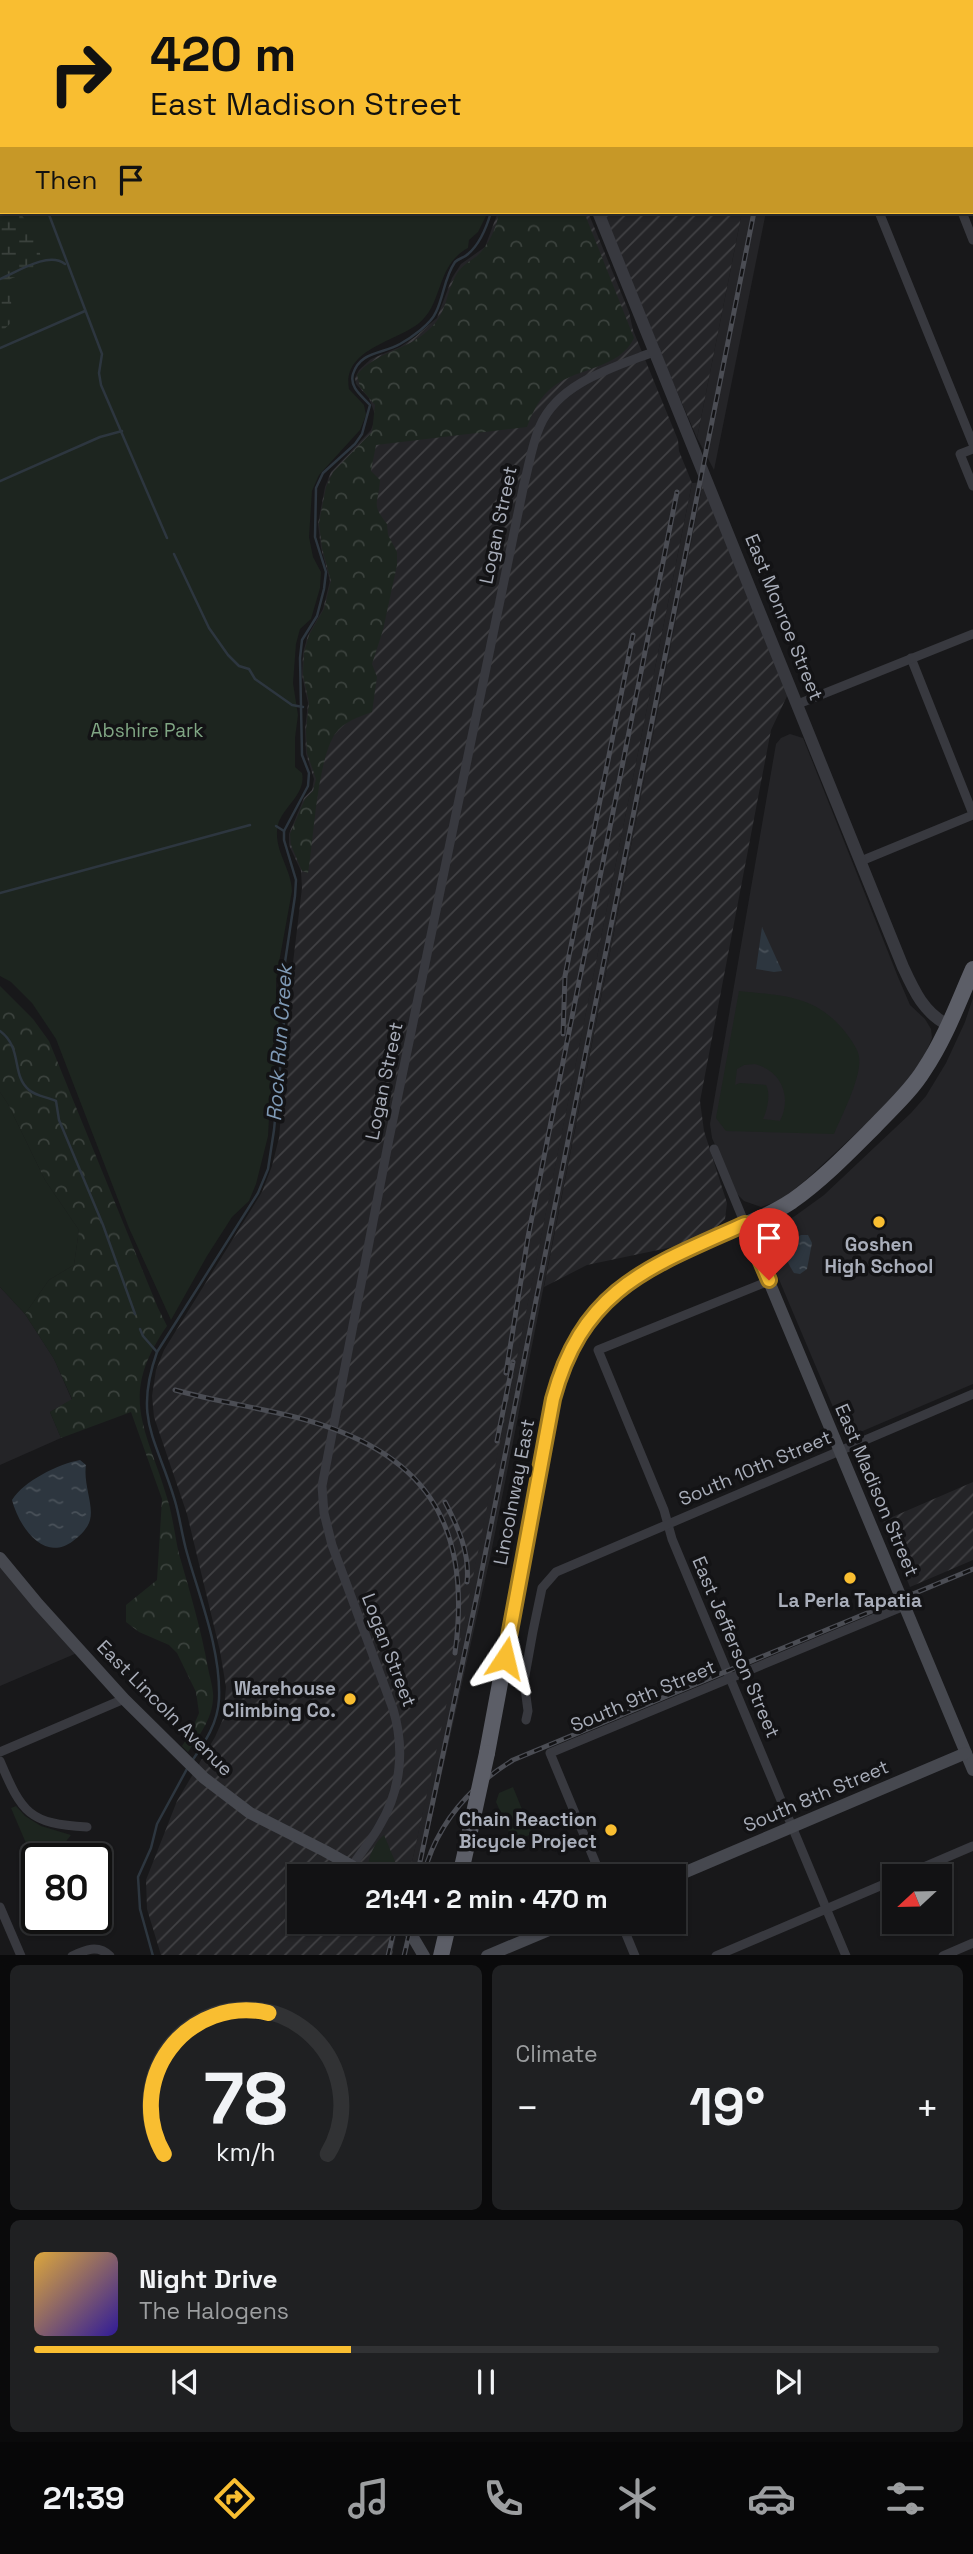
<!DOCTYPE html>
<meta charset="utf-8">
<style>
:root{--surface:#121214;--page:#1f2022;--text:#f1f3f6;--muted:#9c9ea0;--line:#313234;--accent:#f9be31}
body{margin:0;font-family:"Space Grotesk",sans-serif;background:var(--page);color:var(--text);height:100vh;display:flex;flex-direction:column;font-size:26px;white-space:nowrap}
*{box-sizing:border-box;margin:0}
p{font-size:23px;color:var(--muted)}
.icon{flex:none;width:38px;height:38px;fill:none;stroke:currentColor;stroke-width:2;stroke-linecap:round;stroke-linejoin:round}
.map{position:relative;height:1955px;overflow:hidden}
.panel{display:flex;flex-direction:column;gap:10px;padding:10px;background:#0a0a0b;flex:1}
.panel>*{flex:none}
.banner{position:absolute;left:0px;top:0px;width:973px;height:214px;box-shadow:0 2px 5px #0004,0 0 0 2px var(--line);background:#f9be31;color:#111;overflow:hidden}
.needle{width:46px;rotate:248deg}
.buttons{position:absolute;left:882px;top:1864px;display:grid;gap:14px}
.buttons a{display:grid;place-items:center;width:70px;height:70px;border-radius:0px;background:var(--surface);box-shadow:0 2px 5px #0004,0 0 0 2px var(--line);font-size:35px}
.speed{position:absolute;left:21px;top:1843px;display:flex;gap:14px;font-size:35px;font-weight:700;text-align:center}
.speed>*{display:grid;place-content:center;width:91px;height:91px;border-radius:50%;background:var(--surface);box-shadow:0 2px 5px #0004,0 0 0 2px var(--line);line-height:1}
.speed .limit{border:4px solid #111;border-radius:10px;background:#fff;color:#111}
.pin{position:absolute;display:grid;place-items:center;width:60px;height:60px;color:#fff;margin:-72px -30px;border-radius:50% 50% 50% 0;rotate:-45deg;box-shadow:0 0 7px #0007}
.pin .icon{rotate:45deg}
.me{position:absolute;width:77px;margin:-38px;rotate:10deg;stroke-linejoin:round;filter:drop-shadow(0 0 5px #0008)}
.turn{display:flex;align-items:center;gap:24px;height:147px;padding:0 35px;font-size:32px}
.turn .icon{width:91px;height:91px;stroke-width:2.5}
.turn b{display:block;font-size:49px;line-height:60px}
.then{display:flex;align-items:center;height:66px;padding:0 35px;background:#0003;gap:14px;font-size:26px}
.big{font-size:52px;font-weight:700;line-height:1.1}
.panel .widget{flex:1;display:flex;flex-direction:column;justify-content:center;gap:10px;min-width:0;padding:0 24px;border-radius:10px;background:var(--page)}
.panel .dial{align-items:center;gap:0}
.dial svg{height:182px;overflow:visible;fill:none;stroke:var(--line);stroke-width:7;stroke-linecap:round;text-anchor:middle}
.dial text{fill:var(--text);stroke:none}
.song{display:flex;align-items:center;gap:21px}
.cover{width:84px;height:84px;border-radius:10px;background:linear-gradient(135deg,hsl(40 70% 55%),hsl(250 70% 35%))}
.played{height:7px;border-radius:4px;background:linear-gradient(90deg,var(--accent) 35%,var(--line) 35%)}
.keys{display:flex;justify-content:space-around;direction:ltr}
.heat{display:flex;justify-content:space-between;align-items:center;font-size:38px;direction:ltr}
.panel .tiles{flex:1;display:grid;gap:10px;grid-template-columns:1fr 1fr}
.widget:last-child{grid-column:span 2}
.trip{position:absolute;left:287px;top:1864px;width:399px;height:70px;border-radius:0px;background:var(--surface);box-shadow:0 2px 5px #0004,0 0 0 2px var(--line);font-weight:700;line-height:70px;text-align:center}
.tabs{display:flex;height:112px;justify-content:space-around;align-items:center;background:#070708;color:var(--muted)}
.tabs .icon{width:49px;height:49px}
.tabs .current{color:var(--accent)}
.tabs b{font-size:32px;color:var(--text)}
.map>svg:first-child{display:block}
.built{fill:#242427}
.industrial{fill:url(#industrial-furrows)}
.green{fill:#1d251f;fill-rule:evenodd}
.forest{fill:url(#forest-crowns)}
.wetland{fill:url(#wetland-marsh)}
.water{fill:url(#water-ripples)}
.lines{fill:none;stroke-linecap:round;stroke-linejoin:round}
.stream{stroke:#2d363f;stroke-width:2.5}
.minor{stroke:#38393f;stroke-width:9}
.tertiary{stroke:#38393f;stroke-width:12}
.secondary{stroke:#46484f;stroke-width:12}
.trunk{stroke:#5c5e67;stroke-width:16}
.rail-casing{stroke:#4b4d54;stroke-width:5}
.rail{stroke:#131315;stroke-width:2.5;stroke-dasharray:8;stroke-linecap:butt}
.trunk-bridge{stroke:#5c5e67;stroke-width:16}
.route-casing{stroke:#a27c20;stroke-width:18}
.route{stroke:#f9be31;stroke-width:12}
.poi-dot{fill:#f9be31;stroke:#131315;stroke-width:2.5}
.labels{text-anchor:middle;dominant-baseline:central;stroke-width:7;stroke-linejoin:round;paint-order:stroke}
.street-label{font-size:19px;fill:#a9aeba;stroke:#131315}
.park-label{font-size:19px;fill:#80a684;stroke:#131315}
.poi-label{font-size:19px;font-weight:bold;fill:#a9aeba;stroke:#131315}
.water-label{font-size:21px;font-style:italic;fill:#7f9ab6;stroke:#131315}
</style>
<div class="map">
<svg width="973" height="1956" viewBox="0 0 973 1956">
<defs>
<pattern id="industrial-furrows" width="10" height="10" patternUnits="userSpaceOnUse" patternTransform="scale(1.75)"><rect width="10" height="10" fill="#242427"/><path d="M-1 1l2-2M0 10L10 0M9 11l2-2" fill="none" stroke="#414144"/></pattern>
<pattern id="forest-crowns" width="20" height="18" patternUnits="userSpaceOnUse" patternTransform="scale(1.75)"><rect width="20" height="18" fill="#1d251f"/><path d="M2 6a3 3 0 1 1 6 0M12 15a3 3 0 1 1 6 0" fill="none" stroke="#3b423d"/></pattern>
<pattern id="wetland-marsh" width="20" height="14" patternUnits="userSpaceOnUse" patternTransform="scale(1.75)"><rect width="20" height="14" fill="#1d251f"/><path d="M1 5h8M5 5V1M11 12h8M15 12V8" fill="none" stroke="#3b423d"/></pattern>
<pattern id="water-ripples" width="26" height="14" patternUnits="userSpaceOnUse" patternTransform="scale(1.75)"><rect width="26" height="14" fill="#2d363f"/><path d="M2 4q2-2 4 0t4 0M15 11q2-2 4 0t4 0" fill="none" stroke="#495159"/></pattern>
</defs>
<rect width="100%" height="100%" fill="#18181a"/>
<g class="built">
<polygon points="742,212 766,212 714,470 697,438"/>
<polygon points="703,482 490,1558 419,1876 409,1876 477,1555 692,483"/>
<polygon points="790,734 803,738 898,977 910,1005 925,1019 931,1029 932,1038 925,1055 910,1078 894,1098 807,1179 781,1200 761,1207 744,1201 735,1192 712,1138 710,1124 776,744 781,738"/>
<polygon points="973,998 973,1384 851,1436 847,1436 844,1433 767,1251 768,1234 773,1228 795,1216 824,1195 911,1113 926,1096 946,1063 965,1022"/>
<polygon points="0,1287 25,1314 54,1359 72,1400 50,1412 61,1438 0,1465"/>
<polygon points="0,1563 77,1653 0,1686"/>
</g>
<g class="industrial">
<polygon points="265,0 509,0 510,2 266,2"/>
<polygon points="520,0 677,0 676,2"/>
<polygon points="498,212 588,212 629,312 633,330 678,440 679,451 692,483 460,1642 409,1876 299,1876 299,1922 399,1922 392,1955 161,1955 147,1909 146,1880 177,1801 215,1737 223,1719 226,1687 220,1651 187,1514 154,1417 152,1396 156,1370 164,1350 262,1192 272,1166 279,1138 286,1055 289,996 302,888 301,871 289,845 289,834 304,798 312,790 314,779 306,754 305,730 308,703 302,675 303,653 308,635 323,609 330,581 321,548 318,524 325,487 331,472 371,430 376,417 369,398 356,384 355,378 359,370 371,359 400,347 415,337 437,318 452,278 461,264 485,247"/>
<polygon points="604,212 742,212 697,438 669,373"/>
<polygon points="703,482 788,694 771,730 700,1101 704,1131 727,1203 725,1219 713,1230 677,1246 587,1265 544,1287"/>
<polygon points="973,1482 973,1560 910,1587 883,1521"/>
</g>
<g class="green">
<polygon points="0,0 96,0 2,2 0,41"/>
<polygon points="138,0 265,0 266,2 134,2"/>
<path d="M0,59h2v153h485v2l-9,18 -9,8 -1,8c-33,18 -24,56 -50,76 -24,18 -76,26 -69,65l15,16 2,10 -6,15 -41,45 -7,16 -3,46 4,20 8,15 -1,16 -9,31 -11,10 -4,15 -3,39 5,32 -3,23v29l7,6c5,24 -25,36 -25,59 -1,21 15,39 15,59l-16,88v33l4,17 -10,70 -2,37 -12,48 -7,17 -17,16 -25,39 -36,64 -42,-92 -73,-189 -24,-36 -21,-21 -11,-6z"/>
<path d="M739,991c45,5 77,4 107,42 5,7 12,16 13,24 3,20 -17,58 -25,77l-108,-3 -10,-13zM755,1064c27,7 37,33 25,57l-17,-2c4,-8 8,-25 3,-34l-26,-2 -5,2 2,-16 7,-4z"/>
<polygon points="0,1092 8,1104 45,1180 79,1230 74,1265 49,1280 25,1314 0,1287"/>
<polygon points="513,1787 532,1834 513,1841 496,1802 499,1793"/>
<polygon points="16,1806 25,1816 41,1826 71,1835 53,1858 37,1858 37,1869 11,1808"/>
<path d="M384,1835l12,29 -2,12h-19l-7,-8c0,-11 7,-26 16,-33z"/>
</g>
<g class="forest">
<polygon points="677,0 784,0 676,2"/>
<path d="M499,212h85l50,126c-15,31 -55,29 -80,48 -14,10 -21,25 -27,41l-151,18 -5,26 9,9c-2,27 -9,23 7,44l1,11 9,17v13l-14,65 -11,34 5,13 -5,35c-13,5 -28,9 -37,22 -18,27 -21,104 -27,139l-6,-2 -11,-26 -1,-11 15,-35 8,-8 3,-12 -9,-26 -1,-23 3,-27 -6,-28 1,-22 5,-18 15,-26 7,-28 -9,-33 -3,-25 7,-36 7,-15 39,-40 3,-27 -15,-18 -3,-12c17,-22 47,-24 68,-42 22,-17 19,-34 30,-56 5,-10 11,-13 19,-19 13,-9 23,-30 25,-46z"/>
<path d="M0,986l33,33 16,22 109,267 9,18c-50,72 -20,102 1,175 5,17 7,36 11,53 11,38 22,75 29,114 2,10 6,22 5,31 -1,20 -14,37 -25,53l-6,-6 9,-14 8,-19 -3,-21 -19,-39 -8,-8 -30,-13 -13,-10v-17l31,-25 5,-81 -31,-87 -70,26 -11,-26 22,-13 -18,-40 -29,-45 24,-34 25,-15 5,-35 -34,-50 -37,-76 -8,-12z"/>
</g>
<path class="wetland" d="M0,198l2,14h17c14,16 24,34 21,56l-30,11 2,43 -12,11z"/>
<g class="water">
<polygon points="762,927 782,971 774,972 756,969"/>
<path d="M801,1235h7l4,8 -5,26 -7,5 -6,-1c-11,-17 -13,-27 7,-38z"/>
<path d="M80,1460l6,5c-3,19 8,40 4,55 -2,8 -10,16 -17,21 -29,22 -54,-14 -61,-41 12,-19 46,-36 68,-40z"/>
</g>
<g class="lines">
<g class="stream">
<polyline points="96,2 100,0"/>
<polyline points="724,2 725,0"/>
<polyline points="0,43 2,42"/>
<polyline points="0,84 2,88"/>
<polyline points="48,212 102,354 99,373 101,385 167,538"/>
<path d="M0,279c17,-7 48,-28 65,-15"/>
<polyline points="0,348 85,311"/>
<polyline points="0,481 100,437 122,431"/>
<polyline points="174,554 209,628 228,655 239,666 249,669 255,679 292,705 303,707"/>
<polyline points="276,826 284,831"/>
<polyline points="0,893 250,825"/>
<path d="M0,1031c23,17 11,44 29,59 7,6 18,7 27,11l3,19 44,105 32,89"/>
<polyline points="140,1329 143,1336 157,1352"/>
<path d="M192,1761c13,-19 26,-38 27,-62 2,-49 -19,-100 -32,-146 -5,-17 -7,-35 -12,-52 -18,-62 -42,-81 -18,-149l101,-159 10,-24 6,-39 10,-102 -2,-46 13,-86 1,-16 -12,-40v-9l24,-45 1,-13 -7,-18 -2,-97 2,-18 15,-24 7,-27 2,-17 -11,-35 1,-49 7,-15 32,-29 7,-10 8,-29c-8,-9 -21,-18 -17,-31 7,-23 30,-20 47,-30 11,-6 31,-20 36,-32 8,-16 8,-34 19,-50 4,-4 9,-4 13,-8 12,-10 19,-28 23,-42"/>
<polyline points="153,1956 140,1909 138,1877 151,1848 157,1824 188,1767"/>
</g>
<g class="minor">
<polyline points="119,2 123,0"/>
<polyline points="971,43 973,43"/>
<polyline points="0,52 2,52"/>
<polyline points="879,212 973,444"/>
<polyline points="962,212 973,240"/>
<polyline points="973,449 960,454 973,486"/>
<polyline points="911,658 973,814"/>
<polyline points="798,704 973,634"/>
<polyline points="861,861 973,815"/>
<polyline points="714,1149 745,1224"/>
<polyline points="769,1281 598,1350 664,1510 672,1539 846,1956"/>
<polyline points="526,1720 528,1711 524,1681 533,1631 542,1588 556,1572 973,1394"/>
<polyline points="0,1752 124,1699"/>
<path d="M0,1761c22,52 29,63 87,66"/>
<path d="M352,1866c9,-14 20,-26 28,-41 21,-35 25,-77 13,-116l-61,-164 -8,-32 -2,-27 67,-347 135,-655c5,-19 8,-40 16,-58 19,-44 75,-59 116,-75"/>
<polyline points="601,1876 550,1753 904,1606"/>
<polyline points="903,1876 973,1846"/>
<polyline points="0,1907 21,1956"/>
<polyline points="621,1922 635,1956"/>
<path d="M72,1956c13,-6 26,-12 38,0"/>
<polyline points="716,1956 894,1880"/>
<polyline points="943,1956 973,1943"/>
</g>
<g class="tertiary">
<polyline points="513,0 513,2"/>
<path d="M598,212l305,755c11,24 21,46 45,58"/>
</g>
<g class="secondary">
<polyline points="745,1224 973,1770"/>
<polyline points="0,1558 38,1604 124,1699 204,1778 250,1813 325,1851 352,1866 364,1876"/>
<polyline points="674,1877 966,1753"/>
<polyline points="404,1922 424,1956"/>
<polyline points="487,1956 568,1922"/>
</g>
<g class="trunk">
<path d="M487,1753l66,-354c27,-101 82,-126 172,-166 22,-9 46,-18 67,-32 30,-21 57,-49 83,-75 17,-18 36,-35 49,-56 21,-31 34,-67 49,-101"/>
<polyline points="460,1876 467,1845"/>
<polyline points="441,1956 449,1922"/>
</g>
<defs>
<g id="rail">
<polyline points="790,2 791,0"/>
<polyline points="563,1034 565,976 633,635"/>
<polyline points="506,1373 528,1237 677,492"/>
<path d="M175,1390c39,11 80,17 120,27 129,33 178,104 160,236"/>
<polyline points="497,1441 513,1362"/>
<path d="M445,1502c13,25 25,51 22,80"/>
<path d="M427,1863c15,-45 47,-79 86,-103l460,-191"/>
<polyline points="417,1876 477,1595 754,212"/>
<polyline points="388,1956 396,1922"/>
<polyline points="404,1956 412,1922"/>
</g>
</defs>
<use href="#rail" class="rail-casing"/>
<use href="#rail" class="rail"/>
<polyline class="trunk-bridge" points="467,1845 487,1753"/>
</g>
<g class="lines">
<defs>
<path id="route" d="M505,1658l48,-259c30,-111 96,-132 192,-175l24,56"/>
</defs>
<use href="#route" class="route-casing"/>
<use href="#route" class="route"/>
</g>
<g class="poi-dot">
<circle cx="879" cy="1222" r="7"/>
<circle cx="850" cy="1578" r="7"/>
<circle cx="350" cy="1699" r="7"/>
<circle cx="611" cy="1830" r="7"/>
</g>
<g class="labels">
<g class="street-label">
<text transform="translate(498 525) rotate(-78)">Logan Street</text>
<text transform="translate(784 617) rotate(68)">East Monroe Street</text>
<text transform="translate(384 1081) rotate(-78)">Logan Street</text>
<text transform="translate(755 1468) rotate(-23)">South 10th Street</text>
<text transform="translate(877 1490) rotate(67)">East Madison Street</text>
<text transform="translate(514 1492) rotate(-79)">Lincolnway East</text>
<text transform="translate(736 1647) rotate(67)">East Jefferson Street</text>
<text transform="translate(389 1650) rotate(69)">Logan Street</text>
<text transform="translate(643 1696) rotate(-23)">South 9th Street</text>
<text transform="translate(165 1708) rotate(45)">East Lincoln Avenue</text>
<text transform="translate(816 1796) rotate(-23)">South 8th Street</text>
</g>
<g class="park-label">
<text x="147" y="730">Abshire Park</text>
</g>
<g class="poi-label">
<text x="879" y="1244">Goshen<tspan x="879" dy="22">High School</tspan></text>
<text x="850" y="1600">La Perla Tapatia</text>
<text x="336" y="1688" text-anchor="end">Warehouse<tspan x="336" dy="22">Climbing Co.</tspan></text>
<text x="597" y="1819" text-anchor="end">Chain Reaction<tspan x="597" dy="22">Bicycle Project</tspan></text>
</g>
<g class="water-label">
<text transform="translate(279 1043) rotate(-86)">Rock Run Creek</text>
</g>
</g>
</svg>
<div class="buttons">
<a><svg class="needle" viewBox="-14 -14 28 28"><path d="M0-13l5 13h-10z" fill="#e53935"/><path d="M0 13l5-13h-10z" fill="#9c9ea0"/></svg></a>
</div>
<div class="speed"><div class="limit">80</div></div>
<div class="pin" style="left:769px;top:1280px;background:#d93025"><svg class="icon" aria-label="arrive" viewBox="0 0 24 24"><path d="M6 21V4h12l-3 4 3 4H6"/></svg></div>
<svg class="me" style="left:505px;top:1658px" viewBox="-20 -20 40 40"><path d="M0-17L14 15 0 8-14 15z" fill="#f9be31" stroke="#fff" stroke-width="4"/></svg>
<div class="trip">21:41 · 2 min · 470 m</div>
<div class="banner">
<div class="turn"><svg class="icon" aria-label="right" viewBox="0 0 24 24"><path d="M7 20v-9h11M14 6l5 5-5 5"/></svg><div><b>420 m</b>East Madison Street</div></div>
<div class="then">Then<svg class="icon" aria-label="arrive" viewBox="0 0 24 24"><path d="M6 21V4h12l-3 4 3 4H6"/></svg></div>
</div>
</div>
<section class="panel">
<div class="tiles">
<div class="widget dial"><svg viewBox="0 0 100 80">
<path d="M14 69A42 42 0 1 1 86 69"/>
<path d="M14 69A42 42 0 0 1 60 7" stroke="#f9be31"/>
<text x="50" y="56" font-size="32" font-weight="700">78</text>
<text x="50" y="72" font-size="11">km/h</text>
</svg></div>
<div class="widget"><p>Climate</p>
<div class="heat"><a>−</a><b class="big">19°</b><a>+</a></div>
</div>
<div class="widget">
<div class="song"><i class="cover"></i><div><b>Night Drive</b><p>The Halogens</p></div></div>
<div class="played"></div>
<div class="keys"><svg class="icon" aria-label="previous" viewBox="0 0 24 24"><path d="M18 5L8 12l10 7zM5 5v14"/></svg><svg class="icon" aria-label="pause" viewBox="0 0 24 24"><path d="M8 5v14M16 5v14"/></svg><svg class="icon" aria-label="next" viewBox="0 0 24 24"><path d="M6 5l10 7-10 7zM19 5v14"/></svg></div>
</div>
</div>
</section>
<nav class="tabs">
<b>21:39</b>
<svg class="icon current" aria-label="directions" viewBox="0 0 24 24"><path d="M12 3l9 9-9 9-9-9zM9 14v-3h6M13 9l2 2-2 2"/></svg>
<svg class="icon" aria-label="music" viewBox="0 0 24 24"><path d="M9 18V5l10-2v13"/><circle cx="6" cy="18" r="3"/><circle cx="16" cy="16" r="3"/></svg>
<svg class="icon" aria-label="phone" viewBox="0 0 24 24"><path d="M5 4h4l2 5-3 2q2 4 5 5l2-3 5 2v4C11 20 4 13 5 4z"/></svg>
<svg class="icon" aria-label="climate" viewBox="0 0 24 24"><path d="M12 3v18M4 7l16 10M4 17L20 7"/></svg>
<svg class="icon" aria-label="car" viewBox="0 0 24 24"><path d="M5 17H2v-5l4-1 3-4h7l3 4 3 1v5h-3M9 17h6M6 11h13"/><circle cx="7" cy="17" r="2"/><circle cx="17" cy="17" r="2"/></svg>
<svg class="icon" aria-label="filters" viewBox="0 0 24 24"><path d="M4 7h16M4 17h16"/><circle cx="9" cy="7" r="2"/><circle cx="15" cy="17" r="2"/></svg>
</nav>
